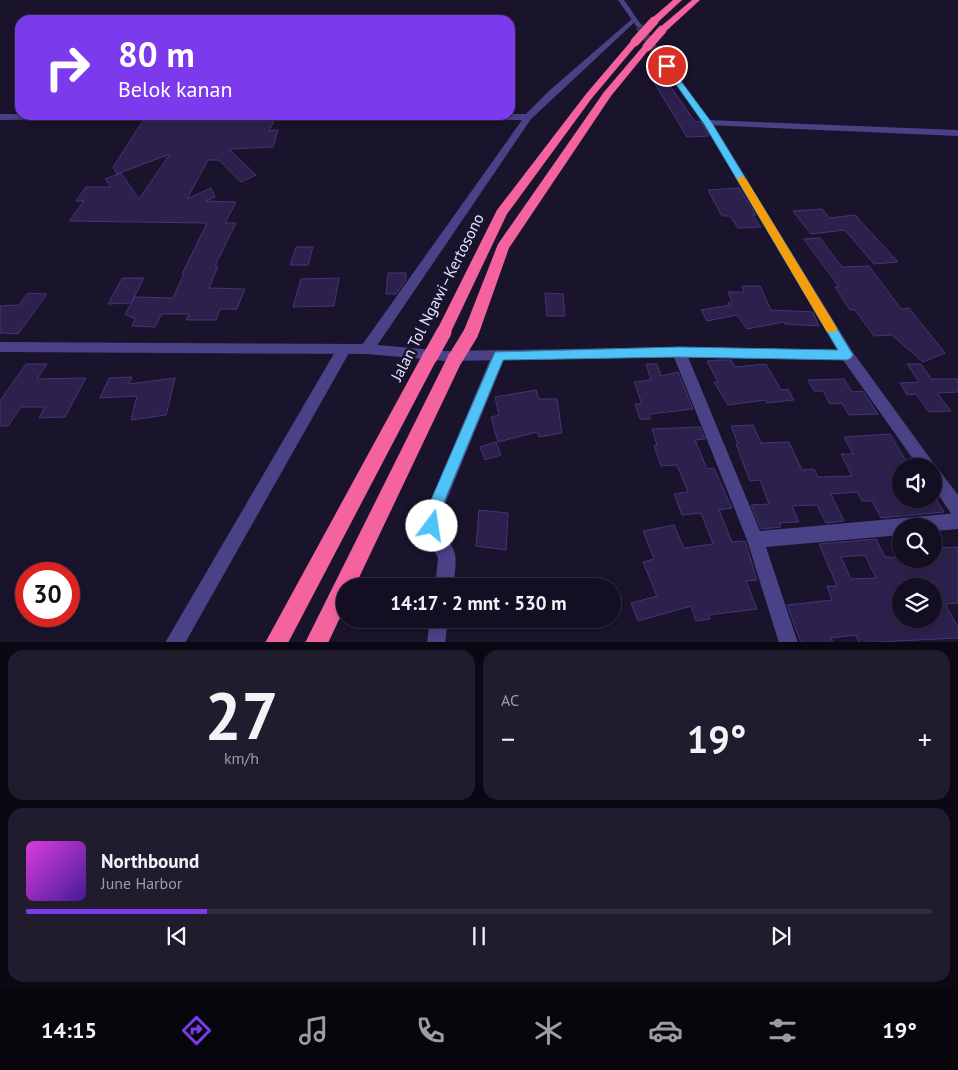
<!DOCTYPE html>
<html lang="id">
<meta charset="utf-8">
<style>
:root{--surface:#130e21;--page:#201c2e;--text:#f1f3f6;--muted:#9d9ca5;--line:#322e3f;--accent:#7c3aed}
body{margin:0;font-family:"PT Sans",sans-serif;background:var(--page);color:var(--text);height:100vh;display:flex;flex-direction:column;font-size:19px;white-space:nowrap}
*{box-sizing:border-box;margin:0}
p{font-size:16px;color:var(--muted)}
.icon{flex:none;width:28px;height:28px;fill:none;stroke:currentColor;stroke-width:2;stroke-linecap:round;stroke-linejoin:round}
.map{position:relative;height:642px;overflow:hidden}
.sheet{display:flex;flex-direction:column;gap:8px;padding:8px;background:#0a0812;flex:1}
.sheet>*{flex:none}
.guide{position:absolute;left:15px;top:15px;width:500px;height:105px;border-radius:15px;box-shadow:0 2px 8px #0003,0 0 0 1px var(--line);background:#7c3aed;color:#fff;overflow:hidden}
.controls{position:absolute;left:892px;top:458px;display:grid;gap:10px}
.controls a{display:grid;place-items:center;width:50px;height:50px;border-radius:50%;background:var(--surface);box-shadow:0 2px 8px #0003,0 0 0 1px var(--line);font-size:25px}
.speed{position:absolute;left:15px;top:562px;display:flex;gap:10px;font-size:25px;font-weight:700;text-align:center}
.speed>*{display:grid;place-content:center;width:65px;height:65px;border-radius:50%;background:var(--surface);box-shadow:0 2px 8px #0003,0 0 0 1px var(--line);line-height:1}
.speed .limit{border:8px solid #d22;background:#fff;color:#111}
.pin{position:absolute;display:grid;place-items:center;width:42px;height:42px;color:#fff;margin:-21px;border:2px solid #fff;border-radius:50%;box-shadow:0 1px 5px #0007}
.me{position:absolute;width:55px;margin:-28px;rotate:14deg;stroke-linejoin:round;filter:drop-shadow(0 0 4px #0008)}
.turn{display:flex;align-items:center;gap:18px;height:105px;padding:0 20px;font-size:22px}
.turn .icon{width:65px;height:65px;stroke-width:2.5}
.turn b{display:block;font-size:35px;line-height:42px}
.big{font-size:38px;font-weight:600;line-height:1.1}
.sheet .widget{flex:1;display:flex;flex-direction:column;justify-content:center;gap:8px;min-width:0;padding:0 18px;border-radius:15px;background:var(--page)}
.sheet .dial{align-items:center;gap:0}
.dial b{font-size:65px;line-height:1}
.song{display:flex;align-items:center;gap:15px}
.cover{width:60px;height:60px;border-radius:8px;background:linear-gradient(135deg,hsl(300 70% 55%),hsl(260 70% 35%))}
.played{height:5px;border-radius:2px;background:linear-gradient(90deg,var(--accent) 20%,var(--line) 20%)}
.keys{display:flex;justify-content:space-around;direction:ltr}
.heat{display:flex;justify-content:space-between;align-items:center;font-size:28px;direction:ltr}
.sheet .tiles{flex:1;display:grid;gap:8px;grid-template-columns:1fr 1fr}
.widget:last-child{grid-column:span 2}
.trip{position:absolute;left:336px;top:578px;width:285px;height:50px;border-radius:25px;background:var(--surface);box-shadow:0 2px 8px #0003,0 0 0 1px var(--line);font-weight:600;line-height:50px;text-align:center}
.tab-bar{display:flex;height:80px;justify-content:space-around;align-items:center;background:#08060d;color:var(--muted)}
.tab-bar .icon{width:35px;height:35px}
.tab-bar .on{color:var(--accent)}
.tab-bar b{font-size:22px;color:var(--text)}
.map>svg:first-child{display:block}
.building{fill:#2c214c;stroke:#463476;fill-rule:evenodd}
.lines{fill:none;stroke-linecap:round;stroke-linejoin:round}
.tertiary-tunnel{stroke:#38324b;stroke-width:8;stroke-dasharray:8 4;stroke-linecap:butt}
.minor{fill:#494287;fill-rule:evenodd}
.tertiary{fill:#494287;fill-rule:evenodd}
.motorway{fill:#f5639f;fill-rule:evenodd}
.motorway-bridge-far1{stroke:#f5639f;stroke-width:9}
.motorway-bridge{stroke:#f5639f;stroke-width:15}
.route{fill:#4fc3f7;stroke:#337fa1}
.slow{fill:#f59e0b}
.labels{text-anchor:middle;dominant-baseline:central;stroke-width:5;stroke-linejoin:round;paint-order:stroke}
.street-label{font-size:16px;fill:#e5e0fd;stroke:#19132c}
</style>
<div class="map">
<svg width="958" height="643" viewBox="0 0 958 643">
<rect width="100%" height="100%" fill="#19132c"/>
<g class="building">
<polygon points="655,84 669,84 695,122 701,121 709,136 687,137"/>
<polygon points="143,121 274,121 269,131 278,130 273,147 229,149 256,175 241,182 219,160 208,160 187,199 211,188 215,197 206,201 236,202 225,223 236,223 215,266 218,266 209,288 245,289 237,309 220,309 216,320 186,320 189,314 162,314 155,327 132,326 135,319 125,314 135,297 173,298 184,274 182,274 207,223 69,221 84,201 76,201 86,187 111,187 105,179 121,173 139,199 170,154 117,174 113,167"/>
<polygon points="739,188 756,215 753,215 761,227 738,228 730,216 722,216 708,190"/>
<polygon points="822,209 830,218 855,215 898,262 874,264 845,230 811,234 793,211"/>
<polygon points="820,238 842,267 869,266 901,309 909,308 945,353 923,362 892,335 874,336 855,310 850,310 835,287 839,287 804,239"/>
<polygon points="296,247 313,247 308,265 290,265"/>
<polygon points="388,273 406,273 406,280 396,294 386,294"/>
<polygon points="122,278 144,278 131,303 108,304"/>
<polygon points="339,278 334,306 293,307 301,279"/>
<polygon points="742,286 760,286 771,310 813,312 819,326 785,324 784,322 747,329 737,315 707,321 701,310 730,305 728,303 732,302 728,292 744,292"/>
<polygon points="28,293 47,294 18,334 0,333 0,306 19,305"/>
<polygon points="545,293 563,294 565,316 547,316"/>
<polygon points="718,360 731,360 735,367 766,364 781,390 788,389 794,400 767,403 765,400 728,405 714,382 718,382 707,361"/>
<polygon points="26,364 47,364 37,379 86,378 65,417 39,418 45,407 21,407 8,426 0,426 0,401"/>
<polygon points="646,364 657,364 661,376 678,372 693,409 650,414 650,419 640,419 635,404 642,404 634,382 651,380"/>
<polygon points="907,364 921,364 931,379 958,379 958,392 937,393 951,411 929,412 916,394 907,395 900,383 919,382"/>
<polygon points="132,377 129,384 175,378 166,415 131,420 137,396 100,398 109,378"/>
<polygon points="844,379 852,392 863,391 878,414 849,415 842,403 830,404 823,391 814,391 808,380"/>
<polygon points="536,390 539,399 557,399 562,433 539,437 537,432 498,442 491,417 499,415 495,397"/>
<polygon points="753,425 761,443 789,442 802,470 814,469 818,477 852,476 841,454 853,454 844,437 890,434 909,466 901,466 901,499 936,499 944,512 881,518 872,501 862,501 857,492 831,494 844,521 826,523 817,505 792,506 799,522 779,523 781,527 761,529 751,505 769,504 760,480 750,481 736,444 738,444 731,426"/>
<polygon points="700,427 705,439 695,440 707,469 714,468 732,508 719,510 732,542 745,541 757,580 746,581 757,609 708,615 710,619 696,621 691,606 638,621 631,603 657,596 643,562 654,559 643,531 674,525 684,548 713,544 701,513 682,515 674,494 688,492 677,465 661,466 654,446 657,445 652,429"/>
<polygon points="496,442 501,455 485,460 480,447"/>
<polygon points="479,510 508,513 506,550 476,546"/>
<path d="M876,539l9,18 49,2v-11l24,-1v56l-13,1 13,23v11l-99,5 -3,-8 -25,3 2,5h-32l-14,-38 45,-5 -5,-14h10l-18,-42zM865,555l11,23 -25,1 -10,-22zM934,581v38h-33v-36z"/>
</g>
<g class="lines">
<polyline class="tertiary-tunnel" points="639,26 656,52"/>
<g class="minor">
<polygon points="632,19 637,20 531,119 372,353 367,354 362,353 360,349 362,345 522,120 152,118 0,120 0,114 526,114 550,90"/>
<polygon points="708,120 958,130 958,136 705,125 705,121"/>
<polygon points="344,344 349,345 351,349 349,353 185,643 165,643 339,345"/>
<polygon points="679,347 684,348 686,352 760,531 958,513 958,529 934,531 934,526 901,526 901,535 766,547 798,643 779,643 747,540 672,352 674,348"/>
<path d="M499,350l5,1 2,4 -65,159c-1,18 9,24 14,40 2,11 -1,22 -2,32h-18l3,-28 -12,-25 -1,-19 67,-159 2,-4z"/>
<polygon points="430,619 448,619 445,643 427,643"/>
</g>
<g class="tertiary">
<polygon points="618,0 624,0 642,26 641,27 637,27"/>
<polygon points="653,50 659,50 712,123 852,351 932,461 935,466 934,468 939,470 958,495 958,517 952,515 934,488 934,466 918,466 843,360 679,357 445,361 367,354 0,352 0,342 367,344 445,351 679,347 837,350 704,123 653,54"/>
</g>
<g class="motorway">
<polygon points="673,0 682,0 657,23 651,23 651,19"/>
<polygon points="692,0 700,0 665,32 659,32 659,28"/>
<polygon points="632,40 639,42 592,98 507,214 449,336 444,338 439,336 436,332 497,210 586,94"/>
<polygon points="647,44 651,47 611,96 509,248 479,333 476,337 471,339 466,337 463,333 498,244 604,92 644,45"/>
<polygon points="430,351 436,352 438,357 288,643 265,643 424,352"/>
<polygon points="455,353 461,354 463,359 355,586 345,586 345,607 328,643 305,643 449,354"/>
</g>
<g class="motorway-bridge-far1">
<polyline points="635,42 654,21"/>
<polyline points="647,47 662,30"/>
</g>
<g class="motorway-bridge">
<polyline points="430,357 444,332"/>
<polyline points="455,359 471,333"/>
</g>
</g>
<polygon class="route" points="664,65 669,65 712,123 853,355 851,358 847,360 679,357 503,360 444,502 437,531 432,533 426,531 424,526 425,514 495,352 679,347 838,350 704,124 663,66"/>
<polygon class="slow" points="742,176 746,179 835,325 837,329 835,332 827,332 737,179"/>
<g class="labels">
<g class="street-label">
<text transform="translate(437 297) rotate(-63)">Jalan Tol Ngawi–Kertosono</text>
</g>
</g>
</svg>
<div class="controls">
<a><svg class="icon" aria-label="sound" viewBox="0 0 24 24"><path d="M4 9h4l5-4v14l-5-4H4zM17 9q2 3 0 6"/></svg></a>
<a><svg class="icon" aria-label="search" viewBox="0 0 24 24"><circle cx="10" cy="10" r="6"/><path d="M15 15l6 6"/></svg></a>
<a><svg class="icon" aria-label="layers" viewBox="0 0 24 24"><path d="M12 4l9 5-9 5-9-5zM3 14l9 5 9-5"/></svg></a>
</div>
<div class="speed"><div class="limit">30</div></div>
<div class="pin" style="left:667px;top:66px;background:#d93025"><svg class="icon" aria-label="arrive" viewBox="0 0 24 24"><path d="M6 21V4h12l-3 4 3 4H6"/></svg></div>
<svg class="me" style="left:432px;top:526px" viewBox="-20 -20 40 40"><circle r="19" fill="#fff"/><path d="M0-13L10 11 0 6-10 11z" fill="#4fc3f7"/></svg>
<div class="trip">14:17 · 2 mnt · 530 m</div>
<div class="guide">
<div class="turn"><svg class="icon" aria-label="right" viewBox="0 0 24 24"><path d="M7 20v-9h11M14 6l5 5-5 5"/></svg><div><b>80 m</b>Belok kanan</div></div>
</div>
</div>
<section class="sheet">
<div class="tiles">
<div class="widget dial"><b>27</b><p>km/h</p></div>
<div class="widget"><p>AC</p>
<div class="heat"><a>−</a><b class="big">19°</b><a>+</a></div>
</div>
<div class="widget">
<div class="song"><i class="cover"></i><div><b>Northbound</b><p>June Harbor</p></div></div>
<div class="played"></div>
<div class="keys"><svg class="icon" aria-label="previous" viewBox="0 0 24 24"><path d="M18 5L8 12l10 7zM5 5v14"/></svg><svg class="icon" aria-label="pause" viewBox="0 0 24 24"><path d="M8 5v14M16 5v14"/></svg><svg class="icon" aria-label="next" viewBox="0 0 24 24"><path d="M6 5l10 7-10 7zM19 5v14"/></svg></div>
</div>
</div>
</section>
<nav class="tab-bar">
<b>14:15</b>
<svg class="icon on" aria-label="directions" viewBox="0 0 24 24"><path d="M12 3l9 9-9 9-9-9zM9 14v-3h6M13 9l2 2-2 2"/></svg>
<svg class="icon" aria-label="music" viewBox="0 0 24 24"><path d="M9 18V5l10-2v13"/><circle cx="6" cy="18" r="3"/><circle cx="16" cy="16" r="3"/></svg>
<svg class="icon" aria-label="phone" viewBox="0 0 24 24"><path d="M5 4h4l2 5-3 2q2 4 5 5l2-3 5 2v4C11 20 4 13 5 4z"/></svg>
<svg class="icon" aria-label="climate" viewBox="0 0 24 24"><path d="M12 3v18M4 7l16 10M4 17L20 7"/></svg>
<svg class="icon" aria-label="car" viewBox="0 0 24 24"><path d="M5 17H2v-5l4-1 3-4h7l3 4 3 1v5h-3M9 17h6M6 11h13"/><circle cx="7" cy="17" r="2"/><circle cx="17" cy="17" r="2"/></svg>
<svg class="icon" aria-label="filters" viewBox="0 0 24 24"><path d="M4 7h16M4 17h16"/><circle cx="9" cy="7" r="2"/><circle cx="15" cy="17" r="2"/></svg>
<b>19°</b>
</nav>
